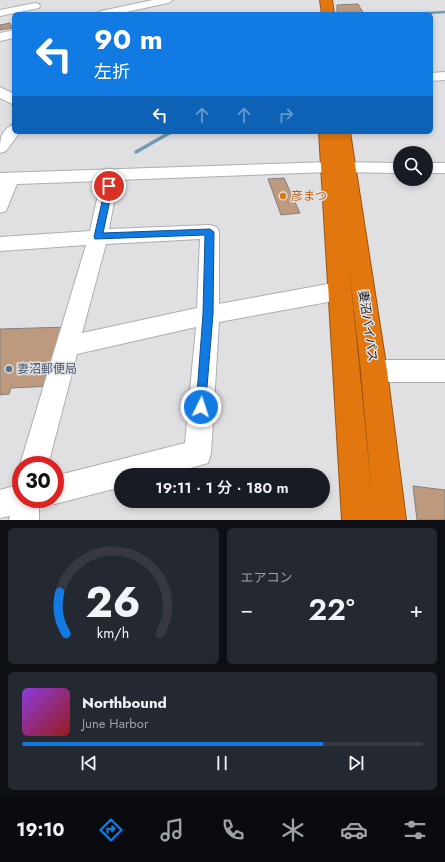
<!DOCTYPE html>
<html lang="ja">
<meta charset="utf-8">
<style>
:root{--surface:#171b24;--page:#242831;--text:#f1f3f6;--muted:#9ea1a6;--line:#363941;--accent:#127be3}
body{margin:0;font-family:Jost,"Noto Sans JP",sans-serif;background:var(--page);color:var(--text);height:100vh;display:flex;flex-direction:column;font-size:15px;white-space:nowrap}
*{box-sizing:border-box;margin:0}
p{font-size:13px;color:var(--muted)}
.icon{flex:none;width:22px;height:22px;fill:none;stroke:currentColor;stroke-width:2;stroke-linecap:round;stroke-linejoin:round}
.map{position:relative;height:520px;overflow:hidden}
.drawer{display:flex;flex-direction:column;gap:8px;padding:8px;background:#0d0f14;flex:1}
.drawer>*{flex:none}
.top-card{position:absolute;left:12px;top:12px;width:421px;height:122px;border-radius:6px;box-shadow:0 2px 6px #0003;background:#127be3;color:#fff;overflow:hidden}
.tools{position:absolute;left:393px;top:146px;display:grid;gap:8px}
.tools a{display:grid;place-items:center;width:40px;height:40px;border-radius:50%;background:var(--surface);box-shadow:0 2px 6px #0003;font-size:20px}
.speed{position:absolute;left:12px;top:456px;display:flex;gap:8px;font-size:20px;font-weight:700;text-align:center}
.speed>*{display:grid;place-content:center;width:52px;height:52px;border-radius:50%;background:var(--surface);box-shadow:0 2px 6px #0003;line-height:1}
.speed .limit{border:6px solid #d22;background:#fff;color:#111}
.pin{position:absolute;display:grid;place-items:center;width:34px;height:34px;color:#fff;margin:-17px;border:2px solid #fff;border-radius:50%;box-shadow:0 1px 4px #0007}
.me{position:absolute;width:44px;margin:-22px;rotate:4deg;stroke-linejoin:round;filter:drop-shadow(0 0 3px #0008)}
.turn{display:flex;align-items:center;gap:14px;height:84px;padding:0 16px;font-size:18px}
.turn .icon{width:52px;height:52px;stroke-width:2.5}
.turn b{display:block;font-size:28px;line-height:34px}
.lanes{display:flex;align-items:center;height:38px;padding:0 16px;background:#0003;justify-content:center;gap:20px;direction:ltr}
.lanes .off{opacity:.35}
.big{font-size:30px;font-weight:600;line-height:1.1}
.drawer .card{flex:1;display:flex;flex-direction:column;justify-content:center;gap:6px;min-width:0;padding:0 14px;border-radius:6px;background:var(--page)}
.drawer .dial{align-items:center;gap:0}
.dial svg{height:104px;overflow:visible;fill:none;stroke:var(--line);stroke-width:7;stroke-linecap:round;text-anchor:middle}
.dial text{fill:var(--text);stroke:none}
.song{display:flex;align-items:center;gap:12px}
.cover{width:48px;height:48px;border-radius:6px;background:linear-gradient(135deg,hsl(270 70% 55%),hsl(0 70% 35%))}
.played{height:4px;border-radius:2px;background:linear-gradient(90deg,var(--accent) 75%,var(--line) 75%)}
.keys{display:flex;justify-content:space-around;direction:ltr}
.heat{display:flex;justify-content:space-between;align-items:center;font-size:22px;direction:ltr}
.drawer .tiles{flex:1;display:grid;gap:8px;grid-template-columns:1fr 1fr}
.card:last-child{grid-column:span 2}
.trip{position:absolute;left:114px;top:468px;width:216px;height:40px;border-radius:20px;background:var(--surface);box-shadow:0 2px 6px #0003;font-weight:600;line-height:40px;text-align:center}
.menu{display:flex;height:64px;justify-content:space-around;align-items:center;background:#090b0e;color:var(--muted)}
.menu .icon{width:28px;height:28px}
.menu .current{color:var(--accent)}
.menu b{font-size:18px;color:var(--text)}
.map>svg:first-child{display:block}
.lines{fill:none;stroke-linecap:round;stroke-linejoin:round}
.stream-far1{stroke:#709bb2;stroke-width:2.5}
.stream{stroke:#709bb2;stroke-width:3.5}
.building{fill:#bd997d;stroke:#83817f}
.minor-casing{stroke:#aeaeb0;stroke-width:2}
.highway-casing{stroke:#9b5512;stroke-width:2}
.minor{fill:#fff;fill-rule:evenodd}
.highway{fill:#e2770f;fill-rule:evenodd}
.route{fill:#127be3;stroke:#0c5094}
.food-dot{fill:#e8710a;stroke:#e0e0e3;stroke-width:1.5}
.service-dot{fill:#5c6f8a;stroke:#e0e0e3;stroke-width:1.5}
.labels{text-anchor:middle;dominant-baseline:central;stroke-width:3;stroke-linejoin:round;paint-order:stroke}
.food-label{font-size:12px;fill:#c56008;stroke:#e0e0e3;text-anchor:start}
.street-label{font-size:12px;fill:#161617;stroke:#e0e0e3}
.service-label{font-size:12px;fill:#4e5e75;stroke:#e0e0e3;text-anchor:start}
</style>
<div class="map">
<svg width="445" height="520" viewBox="0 0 445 520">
<rect width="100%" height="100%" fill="#e0e0e3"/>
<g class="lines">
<polyline class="stream-far1" points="412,14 445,12"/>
<g class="stream">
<polyline points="9,130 14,123"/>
<polyline points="136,152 171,132"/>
</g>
</g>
<g class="building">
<polygon points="358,4 364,14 337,14 337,5"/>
<polygon points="10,23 12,28 0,30 0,25"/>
<polygon points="284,178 300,213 281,215 268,179"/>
<polygon points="69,327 53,386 11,388 9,394 0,395 0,329"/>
<polygon points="413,486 445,490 445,520 417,520"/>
</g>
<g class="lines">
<defs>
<g id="minor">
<polygon points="153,0 173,0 168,3 117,14 95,14 101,11"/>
<polygon points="35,3 39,4 40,6 39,8 0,16 0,10"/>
<polygon points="14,30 14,38 0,41 0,33"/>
<polygon points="445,72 445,80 431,81 431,73"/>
<polygon points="0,87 14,94 14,105 0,98"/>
<path d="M14,125v7h6l-14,19 -6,2c0,-12 0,-24 14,-28z"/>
<path d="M330,162l70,1v10l-70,-1 -212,8 -9,49 101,-4 7,2 2,5v72l120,-22 7,3 4,6 -4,6 -7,3 -120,22 -8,131 -3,10 -42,12h-45v12l-66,17 -10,-4 10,-1v-23l130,-33 11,-116 -119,27 -29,111h-27v2l-1,-2 66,-220 -86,6v-14l90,-6 11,-50 -84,3 -11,27 -6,2v-40zM200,239l-3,69 -115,25 24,-89z"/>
<rect x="426" y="163" width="19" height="10"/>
<polygon points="374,360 445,360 445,382 374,382 366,379 362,371 366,363"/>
<polygon points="21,484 21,499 39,499 39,520 9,520 10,516 0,518 0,490"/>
</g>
<g id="highway">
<polygon points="320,0 332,0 334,14 322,14"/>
<path d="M319,132h31l37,239 19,149h-64zM349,266l12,105 11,124z"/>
</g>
</defs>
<use href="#minor" class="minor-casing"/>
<use href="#highway" class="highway-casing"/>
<use href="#minor" class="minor"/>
<use href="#highway" class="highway"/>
</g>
<polygon class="route" points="106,184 109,184 113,186 103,233 210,229 214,232 213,314 205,411 201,413 197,411 196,407 203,314 205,235 95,239 94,237"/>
<circle class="food-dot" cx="283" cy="196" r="4"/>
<circle class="service-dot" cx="9" cy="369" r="4"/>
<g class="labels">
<g class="food-label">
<text x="291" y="196">彦まつ</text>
</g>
<g class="street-label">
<text transform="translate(368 326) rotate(82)">妻沼バイパス</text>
</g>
<g class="service-label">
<text x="17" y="369">妻沼郵便局</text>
</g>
</g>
</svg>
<div class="tools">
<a><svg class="icon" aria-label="search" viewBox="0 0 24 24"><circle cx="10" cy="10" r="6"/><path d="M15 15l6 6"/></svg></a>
</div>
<div class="speed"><div class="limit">30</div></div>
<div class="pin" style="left:109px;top:186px;background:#d93025"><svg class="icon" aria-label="arrive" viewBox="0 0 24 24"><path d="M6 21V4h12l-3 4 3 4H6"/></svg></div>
<svg class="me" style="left:201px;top:407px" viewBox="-20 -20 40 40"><circle r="17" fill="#127be3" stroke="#fff" stroke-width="3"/><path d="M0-11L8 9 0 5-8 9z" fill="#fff"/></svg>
<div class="trip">19:11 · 1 分 · 180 m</div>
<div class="top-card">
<div class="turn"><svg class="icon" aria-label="left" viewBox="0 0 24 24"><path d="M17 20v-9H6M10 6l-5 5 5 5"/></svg><div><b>90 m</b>左折</div></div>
<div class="lanes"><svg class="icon" aria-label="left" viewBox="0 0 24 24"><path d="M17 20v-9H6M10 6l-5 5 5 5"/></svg><svg class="icon off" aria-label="ahead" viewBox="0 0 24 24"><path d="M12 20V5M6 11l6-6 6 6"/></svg><svg class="icon off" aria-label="ahead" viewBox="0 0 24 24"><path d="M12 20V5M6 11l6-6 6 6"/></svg><svg class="icon off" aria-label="right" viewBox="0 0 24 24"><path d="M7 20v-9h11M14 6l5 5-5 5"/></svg></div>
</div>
</div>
<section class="drawer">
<div class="tiles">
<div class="card dial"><svg viewBox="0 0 100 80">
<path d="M14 69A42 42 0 1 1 86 69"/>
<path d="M14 69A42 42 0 0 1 9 37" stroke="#127be3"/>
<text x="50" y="56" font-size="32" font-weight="700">26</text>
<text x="50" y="72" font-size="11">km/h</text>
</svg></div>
<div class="card"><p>エアコン</p>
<div class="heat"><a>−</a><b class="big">22°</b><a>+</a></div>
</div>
<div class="card">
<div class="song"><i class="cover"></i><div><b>Northbound</b><p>June Harbor</p></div></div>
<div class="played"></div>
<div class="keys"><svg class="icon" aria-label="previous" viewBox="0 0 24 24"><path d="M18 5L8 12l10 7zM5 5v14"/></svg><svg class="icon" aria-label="pause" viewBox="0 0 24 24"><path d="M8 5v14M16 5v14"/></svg><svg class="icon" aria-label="next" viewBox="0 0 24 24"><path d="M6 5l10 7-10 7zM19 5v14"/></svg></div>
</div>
</div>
</section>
<nav class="menu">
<b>19:10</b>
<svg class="icon current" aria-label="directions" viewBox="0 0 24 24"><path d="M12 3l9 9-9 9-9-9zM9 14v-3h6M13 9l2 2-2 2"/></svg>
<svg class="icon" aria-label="music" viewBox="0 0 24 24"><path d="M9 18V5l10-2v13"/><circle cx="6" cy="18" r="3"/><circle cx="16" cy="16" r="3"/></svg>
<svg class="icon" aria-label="phone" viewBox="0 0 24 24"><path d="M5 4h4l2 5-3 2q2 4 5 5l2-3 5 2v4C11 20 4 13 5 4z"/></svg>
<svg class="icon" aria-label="climate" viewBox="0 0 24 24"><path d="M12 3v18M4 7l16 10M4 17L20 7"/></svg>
<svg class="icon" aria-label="car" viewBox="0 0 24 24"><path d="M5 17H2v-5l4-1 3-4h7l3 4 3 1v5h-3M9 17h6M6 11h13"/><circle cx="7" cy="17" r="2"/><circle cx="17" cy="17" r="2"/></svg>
<svg class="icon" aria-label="filters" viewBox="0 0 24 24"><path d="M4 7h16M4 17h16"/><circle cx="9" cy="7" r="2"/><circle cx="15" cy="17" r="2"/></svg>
</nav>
